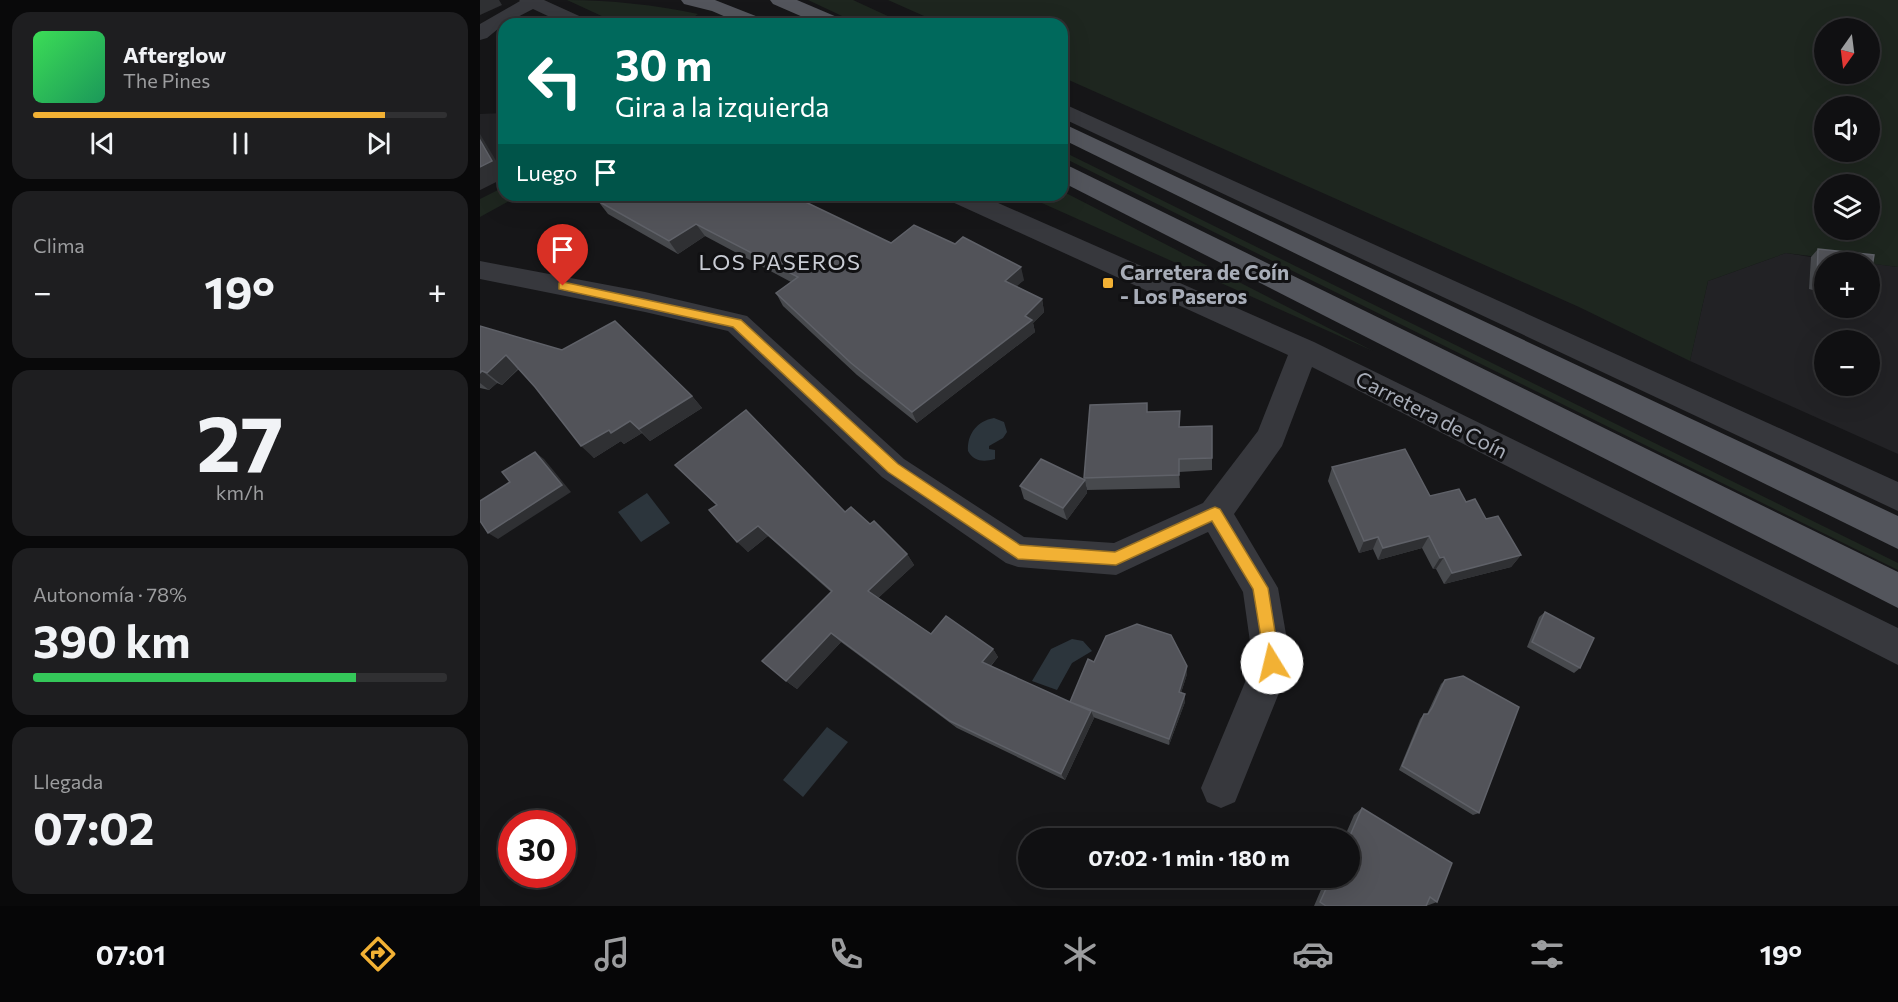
<!DOCTYPE html>
<html lang="es">
<meta charset="utf-8">
<style>
:root{--surface:#101012;--page:#1e1e20;--text:#f1f3f6;--muted:#9c9d9f;--line:#303032;--accent:#f2b134}
body{margin:0;font-family:Commissioner,sans-serif;background:var(--page);color:var(--text);height:100vh;display:flex;flex-direction:column;font-size:22px;white-space:nowrap}
*{box-sizing:border-box;margin:0}
p{font-size:20px;color:var(--muted)}
.icon{flex:none;width:33px;height:33px;fill:none;stroke:currentColor;stroke-width:2;stroke-linecap:round;stroke-linejoin:round}
.map{position:relative;flex:1;overflow:hidden}
.side{display:flex;flex-direction:column;gap:12px;padding:12px;background:#09090a;width:480px}
.side>*{flex:none}
.hud{position:absolute;left:18px;top:18px;width:570px;height:183px;border-radius:18px;box-shadow:0 6px 24px #0002,0 0 0 2px var(--line);background:#00695c;color:#fff;overflow:hidden}
.needle{width:39px;rotate:194deg}
.buttons{position:absolute;left:1334px;top:18px;display:grid;gap:12px}
.buttons a{display:grid;place-items:center;width:66px;height:66px;border-radius:50%;background:var(--surface);box-shadow:0 6px 24px #0002,0 0 0 2px var(--line);font-size:30px}
.speed{position:absolute;left:18px;top:810px;display:flex;gap:12px;font-size:30px;font-weight:700;text-align:center}
.speed>*{display:grid;place-content:center;width:78px;height:78px;border-radius:50%;background:var(--surface);box-shadow:0 6px 24px #0002,0 0 0 2px var(--line);line-height:1}
.speed .limit{border:9px solid #d22;background:#fff;color:#111}
.pin{position:absolute;display:grid;place-items:center;width:51px;height:51px;color:#fff;margin:-62px -26px;border-radius:50% 50% 50% 0;rotate:-45deg;box-shadow:0 0 6px #0007}
.pin .icon{rotate:45deg}
.me{position:absolute;width:66px;margin:-33px;rotate:351deg;stroke-linejoin:round;filter:drop-shadow(0 0 4px #0008)}
.turn{display:flex;align-items:center;gap:21px;height:126px;padding:0 18px;font-size:27px}
.turn .icon{width:78px;height:78px;stroke-width:2.5}
.turn b{display:block;font-size:42px;line-height:51px}
.then{display:flex;align-items:center;height:57px;padding:0 18px;background:#0003;gap:12px;font-size:22px}
.big{font-size:45px;font-weight:700;line-height:1.1}
.side .card{flex:1;display:flex;flex-direction:column;justify-content:center;gap:9px;min-width:0;padding:0 21px;border-radius:18px;background:var(--page)}
.side .dial{align-items:center;gap:0}
.dial b{font-size:78px;line-height:1}
.song{display:flex;align-items:center;gap:18px}
.cover{width:72px;height:72px;border-radius:9px;background:linear-gradient(135deg,hsl(130 70% 55%),hsl(150 70% 35%))}
.played{height:6px;border-radius:3px;background:linear-gradient(90deg,var(--accent) 85%,var(--line) 85%)}
.keys{display:flex;justify-content:space-around;direction:ltr}
.heat{display:flex;justify-content:space-between;align-items:center;font-size:33px;direction:ltr}
.charge{height:9px;border-radius:4px;background:linear-gradient(90deg,#34c759 78%,var(--line) 0)}
.trip{position:absolute;left:538px;top:828px;width:342px;height:60px;border-radius:30px;background:var(--surface);box-shadow:0 6px 24px #0002,0 0 0 2px var(--line);font-weight:700;line-height:60px;text-align:center}
.dock{display:flex;height:96px;justify-content:space-around;align-items:center;background:#060607;color:var(--muted)}
.dock .icon{width:42px;height:42px}
.dock .on{color:var(--accent)}
.dock b{font-size:27px;color:var(--text)}
main{display:flex;flex:1;min-height:0}
.map>svg:first-child{display:block}
.built{fill:#222225;fill-rule:evenodd}
.green{fill:#1e261f;fill-rule:evenodd}
.water{fill:#2c353c}
.lines{fill:none;stroke-linecap:round;stroke-linejoin:round}
.street{fill:#37383d;fill-rule:evenodd}
.primary{fill:#53555c;fill-rule:evenodd}
.wall{fill:#47494d}
.shaded-wall{fill:#2f3033}
.building{fill:#525359;stroke:#5f6168;stroke-width:1.5}
.route{fill:#f2b134;stroke:#9d7322;stroke-width:1.5}
.poi-dot{fill:#f2b134;stroke:#111113;stroke-width:2}
.labels{text-anchor:middle;dominant-baseline:central;stroke-width:6;stroke-linejoin:round;paint-order:stroke}
.poi-label{font-size:21px;font-weight:bold;fill:#a8adb8;stroke:#111113;text-anchor:start}
.street-label{font-size:21px;fill:#a8adb8;stroke:#111113}
.neighbourhood-label{font-size:22px;letter-spacing:1.5px;fill:#c9ccd4;stroke:#111113}
</style>
<main>
<section class="side">
<div class="card">
<div class="song"><i class="cover"></i><div><b>Afterglow</b><p>The Pines</p></div></div>
<div class="played"></div>
<div class="keys"><svg class="icon" aria-label="previous" viewBox="0 0 24 24"><path d="M18 5L8 12l10 7zM5 5v14"/></svg><svg class="icon" aria-label="pause" viewBox="0 0 24 24"><path d="M8 5v14M16 5v14"/></svg><svg class="icon" aria-label="next" viewBox="0 0 24 24"><path d="M6 5l10 7-10 7zM19 5v14"/></svg></div>
</div>
<div class="card"><p>Clima</p>
<div class="heat"><a>−</a><b class="big">19°</b><a>+</a></div>
</div>
<div class="card dial"><b>27</b><p>km/h</p></div>
<div class="card"><p>Autonomía · 78%</p><b class="big">390 km</b><div class="charge"></div></div>
<div class="card"><p>Llegada</p><b class="big">07:02</b></div>
</section>
<div class="map">
<svg width="1418" height="906" viewBox="0 0 1418 906">
<rect width="100%" height="100%" fill="#161618"/>
<g class="built">
<polygon points="24,113 24,178 0,190 0,114"/>
<path d="M1306,253l25,4 13,5v46h45v-45l29,4v187l-208,-93 18,-80zM1344,340h45v46h-45z"/>
</g>
<g class="green">
<path d="M87,0c44,0 88,5 131,14l-7,5v5h-72z"/>
<polygon points="328,0 373,0 425,24 379,24"/>
<path d="M408,0h1010v267l-112,-14 -78,28 -18,80 -111,-54 -517,-230v-53h-120zM1344,28h45v46h-45zM1344,106h45v46h-45zM1344,184h45v46h-45z"/>
<polygon points="582,151 1418,563 1418,570 582,157"/>
<polygon points="24,187 24,195 40,195 0,217 0,199"/>
<polygon points="582,191 893,351 544,195 582,195"/>
</g>
<g class="water">
<path d="M514,418l10,4 3,10 -4,6 -14,8v3l6,1v9c-11,3 -21,3 -27,-8 -1,-17 9,-30 26,-33z"/>
<polygon points="167,493 190,523 161,542 138,512"/>
<polygon points="592,639 603,641 612,651 592,663 577,690 552,681 571,649"/>
<polygon points="347,727 368,742 323,797 303,780"/>
</g>
<g class="lines">
<g class="street">
<polygon points="39,0 64,0 108,20 111,24 85,24 53,9 24,24 7,38 0,40 0,24 40,1"/>
<polygon points="582,103 1418,482 1418,511 582,118"/>
<polygon points="467,195 500,195 834,342 1418,628 1418,665 832,367 802,446 754,514 798,588 811,663 755,802 741,808 727,802 721,788 773,663 763,592 728,532 636,575 538,567 526,563 402,477 248,331 165,312 0,279 0,261 165,292 267,316 424,459 544,537 634,543 723,503 778,431 808,355 470,201"/>
</g>
<g class="primary">
<polygon points="201,0 235,0 286,20 289,24 262,24 232,11 204,4"/>
<polygon points="290,0 317,0 364,20 367,24 339,24 293,4"/>
<polygon points="582,123 1418,516 1418,549 582,139"/>
<polygon points="582,164 591,167 1418,572 1418,608 582,182"/>
</g>
</g>
<g class="wall">
<polygon points="118,201 411,243 544,280 536,286 562,299 564,312 553,323 555,332 437,423 377,375 303,306 296,293 311,282 225,236 198,254 128,214"/>
<polygon points="1338,249 1344,262 1344,293 1329,289 1331,257"/>
<polygon points="0,326 212,396 222,408 170,441 162,433 144,444 141,441 114,458 55,387 39,369 22,385 17,383 9,390 0,388"/>
<polygon points="667,412 700,427 732,458 732,470 699,472 700,488 607,490 604,478"/>
<polygon points="852,467 950,496 986,502 1006,519 1041,555 1031,567 964,584 956,569 953,569 942,548 898,560 893,549 879,553 848,481"/>
<polygon points="605,480 607,493 587,520 544,499 540,486"/>
<polygon points="229,510 365,512 427,554 434,565 398,598 451,634 513,649 518,657 511,666 590,702 614,662 707,666 707,674 701,693 705,694 705,702 689,745 613,717 614,718 585,780 477,728 361,642 317,689 306,681 351,592 288,536 268,552"/>
<polygon points="1065,612 1100,668 1094,673 1047,647 1059,617"/>
<polygon points="965,680 999,813 993,815 919,770 940,719 944,714 947,714 948,712 961,684"/>
<polygon points="882,808 957,902 946,906 834,906 846,878 870,878 870,838 864,838 874,815"/>
</g>
<g class="shaded-wall">
<polygon points="0,0 19,0 22,5 0,15"/>
<polygon points="0,134 24,174 24,178 0,190"/>
<polygon points="216,224 225,236 198,254 189,241"/>
<polygon points="541,267 544,280 529,293 525,281"/>
<polygon points="562,299 564,312 553,323 555,332 437,423 432,412 545,316"/>
<polygon points="26,355 40,367 22,385 7,373"/>
<polygon points="2,371 17,383 9,390 0,383 0,373"/>
<polygon points="212,396 222,408 170,441 159,429"/>
<polygon points="150,421 162,433 144,444 141,441 114,458 101,446 129,430"/>
<polygon points="55,452 64,459 91,492 18,539 8,533"/>
<polygon points="605,480 607,493 587,520 583,508"/>
<polygon points="278,526 288,536 268,552 257,542"/>
<polygon points="949,536 942,548 898,560 903,548"/>
<polygon points="898,537 893,549 879,553 884,541"/>
<polygon points="427,554 434,565 396,600 388,591"/>
<polygon points="1041,555 1031,567 964,584 972,573"/>
<polygon points="964,557 956,569 953,569 960,558"/>
<polygon points="351,633 361,642 317,689 306,681"/>
<polygon points="513,649 518,657 507,670 502,662"/>
<polygon points="707,666 707,674 699,699 699,692"/>
<polygon points="705,694 705,702 689,745 689,739"/>
<polygon points="611,711 614,718 585,780 581,774"/>
</g>
<g class="building">
<polygon points="0,140 12,161 0,167"/>
<polygon points="125,195 284,195 286,196 287,195 311,195 411,243 434,225 475,244 483,237 541,267 525,281 562,299 545,316 552,320 432,412 371,363 296,293 318,277 216,224 189,241 118,201"/>
<polygon points="1338,249 1394,255 1389,285 1389,262 1344,262 1344,283 1337,281"/>
<polygon points="135,321 212,396 159,429 150,421 131,433 129,430 101,446 55,387 26,355 7,373 2,371 0,373 0,326 82,350"/>
<polygon points="667,403 667,412 700,411 699,427 732,426 732,458 699,459 699,475 604,478 610,405"/>
<polygon points="266,410 365,512 371,507 390,524 394,521 427,554 388,591 451,634 466,616 513,649 502,662 590,702 608,659 614,662 626,636 657,624 691,635 707,666 699,692 705,694 689,739 590,702 611,711 581,774 470,721 351,633 306,681 282,661 352,591 278,526 257,542 229,510 237,505 195,465"/>
<polygon points="925,449 950,496 979,489 986,502 995,499 1006,519 1018,516 1041,555 972,573 964,557 960,558 949,536 903,548 898,537 884,541 852,467"/>
<polygon points="55,452 82,485 8,533 0,521 0,501 30,482 22,472"/>
<polygon points="561,459 605,480 583,508 540,486"/>
<polygon points="1065,612 1114,638 1100,668 1052,642"/>
<polygon points="983,676 1039,707 999,813 922,766 944,714 948,714 952,708 965,680"/>
<polygon points="882,808 972,863 957,902 950,897 946,906 846,906 840,902 851,878 870,878 870,838 869,838"/>
</g>
<polygon class="route" points="83,282 261,320 418,464 540,545 635,552 730,509 735,507 740,509 788,588 800,663 798,668 792,670 786,668 773,589 732,521 636,565 538,559 408,472 253,327 79,289 79,283"/>
<rect class="poi-dot" x="622" y="277" width="12" height="12" rx="3"/>
<g class="labels">
<g class="poi-label">
<text x="640" y="271">Carretera de Coín<tspan x="640" dy="24">- Los Paseros</tspan></text>
</g>
<g class="street-label">
<text transform="translate(952 414) rotate(27)">Carretera de Coín</text>
</g>
<g class="neighbourhood-label">
<text x="300" y="261">LOS PASEROS</text>
</g>
</g>
</svg>
<div class="buttons">
<a><svg class="needle" viewBox="-14 -14 28 28"><path d="M0-13l5 13h-10z" fill="#e53935"/><path d="M0 13l5-13h-10z" fill="#9c9d9f"/></svg></a>
<a><svg class="icon" aria-label="sound" viewBox="0 0 24 24"><path d="M4 9h4l5-4v14l-5-4H4zM17 9q2 3 0 6"/></svg></a>
<a><svg class="icon" aria-label="layers" viewBox="0 0 24 24"><path d="M12 4l9 5-9 5-9-5zM3 14l9 5 9-5"/></svg></a>
<a>+</a>
<a>−</a>
</div>
<div class="speed"><div class="limit">30</div></div>
<div class="pin" style="left:83px;top:286px;background:#d93025"><svg class="icon" aria-label="arrive" viewBox="0 0 24 24"><path d="M6 21V4h12l-3 4 3 4H6"/></svg></div>
<svg class="me" style="left:792px;top:663px" viewBox="-20 -20 40 40"><circle r="19" fill="#fff"/><path d="M0-13L10 11 0 6-10 11z" fill="#f2b134"/></svg>
<div class="trip">07:02 · 1 min · 180 m</div>
<div class="hud">
<div class="turn"><svg class="icon" aria-label="left" viewBox="0 0 24 24"><path d="M17 20v-9H6M10 6l-5 5 5 5"/></svg><div><b>30 m</b>Gira a la izquierda</div></div>
<div class="then">Luego<svg class="icon" aria-label="arrive" viewBox="0 0 24 24"><path d="M6 21V4h12l-3 4 3 4H6"/></svg></div>
</div>
</div>
</main>
<nav class="dock">
<b>07:01</b>
<svg class="icon on" aria-label="directions" viewBox="0 0 24 24"><path d="M12 3l9 9-9 9-9-9zM9 14v-3h6M13 9l2 2-2 2"/></svg>
<svg class="icon" aria-label="music" viewBox="0 0 24 24"><path d="M9 18V5l10-2v13"/><circle cx="6" cy="18" r="3"/><circle cx="16" cy="16" r="3"/></svg>
<svg class="icon" aria-label="phone" viewBox="0 0 24 24"><path d="M5 4h4l2 5-3 2q2 4 5 5l2-3 5 2v4C11 20 4 13 5 4z"/></svg>
<svg class="icon" aria-label="climate" viewBox="0 0 24 24"><path d="M12 3v18M4 7l16 10M4 17L20 7"/></svg>
<svg class="icon" aria-label="car" viewBox="0 0 24 24"><path d="M5 17H2v-5l4-1 3-4h7l3 4 3 1v5h-3M9 17h6M6 11h13"/><circle cx="7" cy="17" r="2"/><circle cx="17" cy="17" r="2"/></svg>
<svg class="icon" aria-label="filters" viewBox="0 0 24 24"><path d="M4 7h16M4 17h16"/><circle cx="9" cy="7" r="2"/><circle cx="15" cy="17" r="2"/></svg>
<b>19°</b>
</nav>
